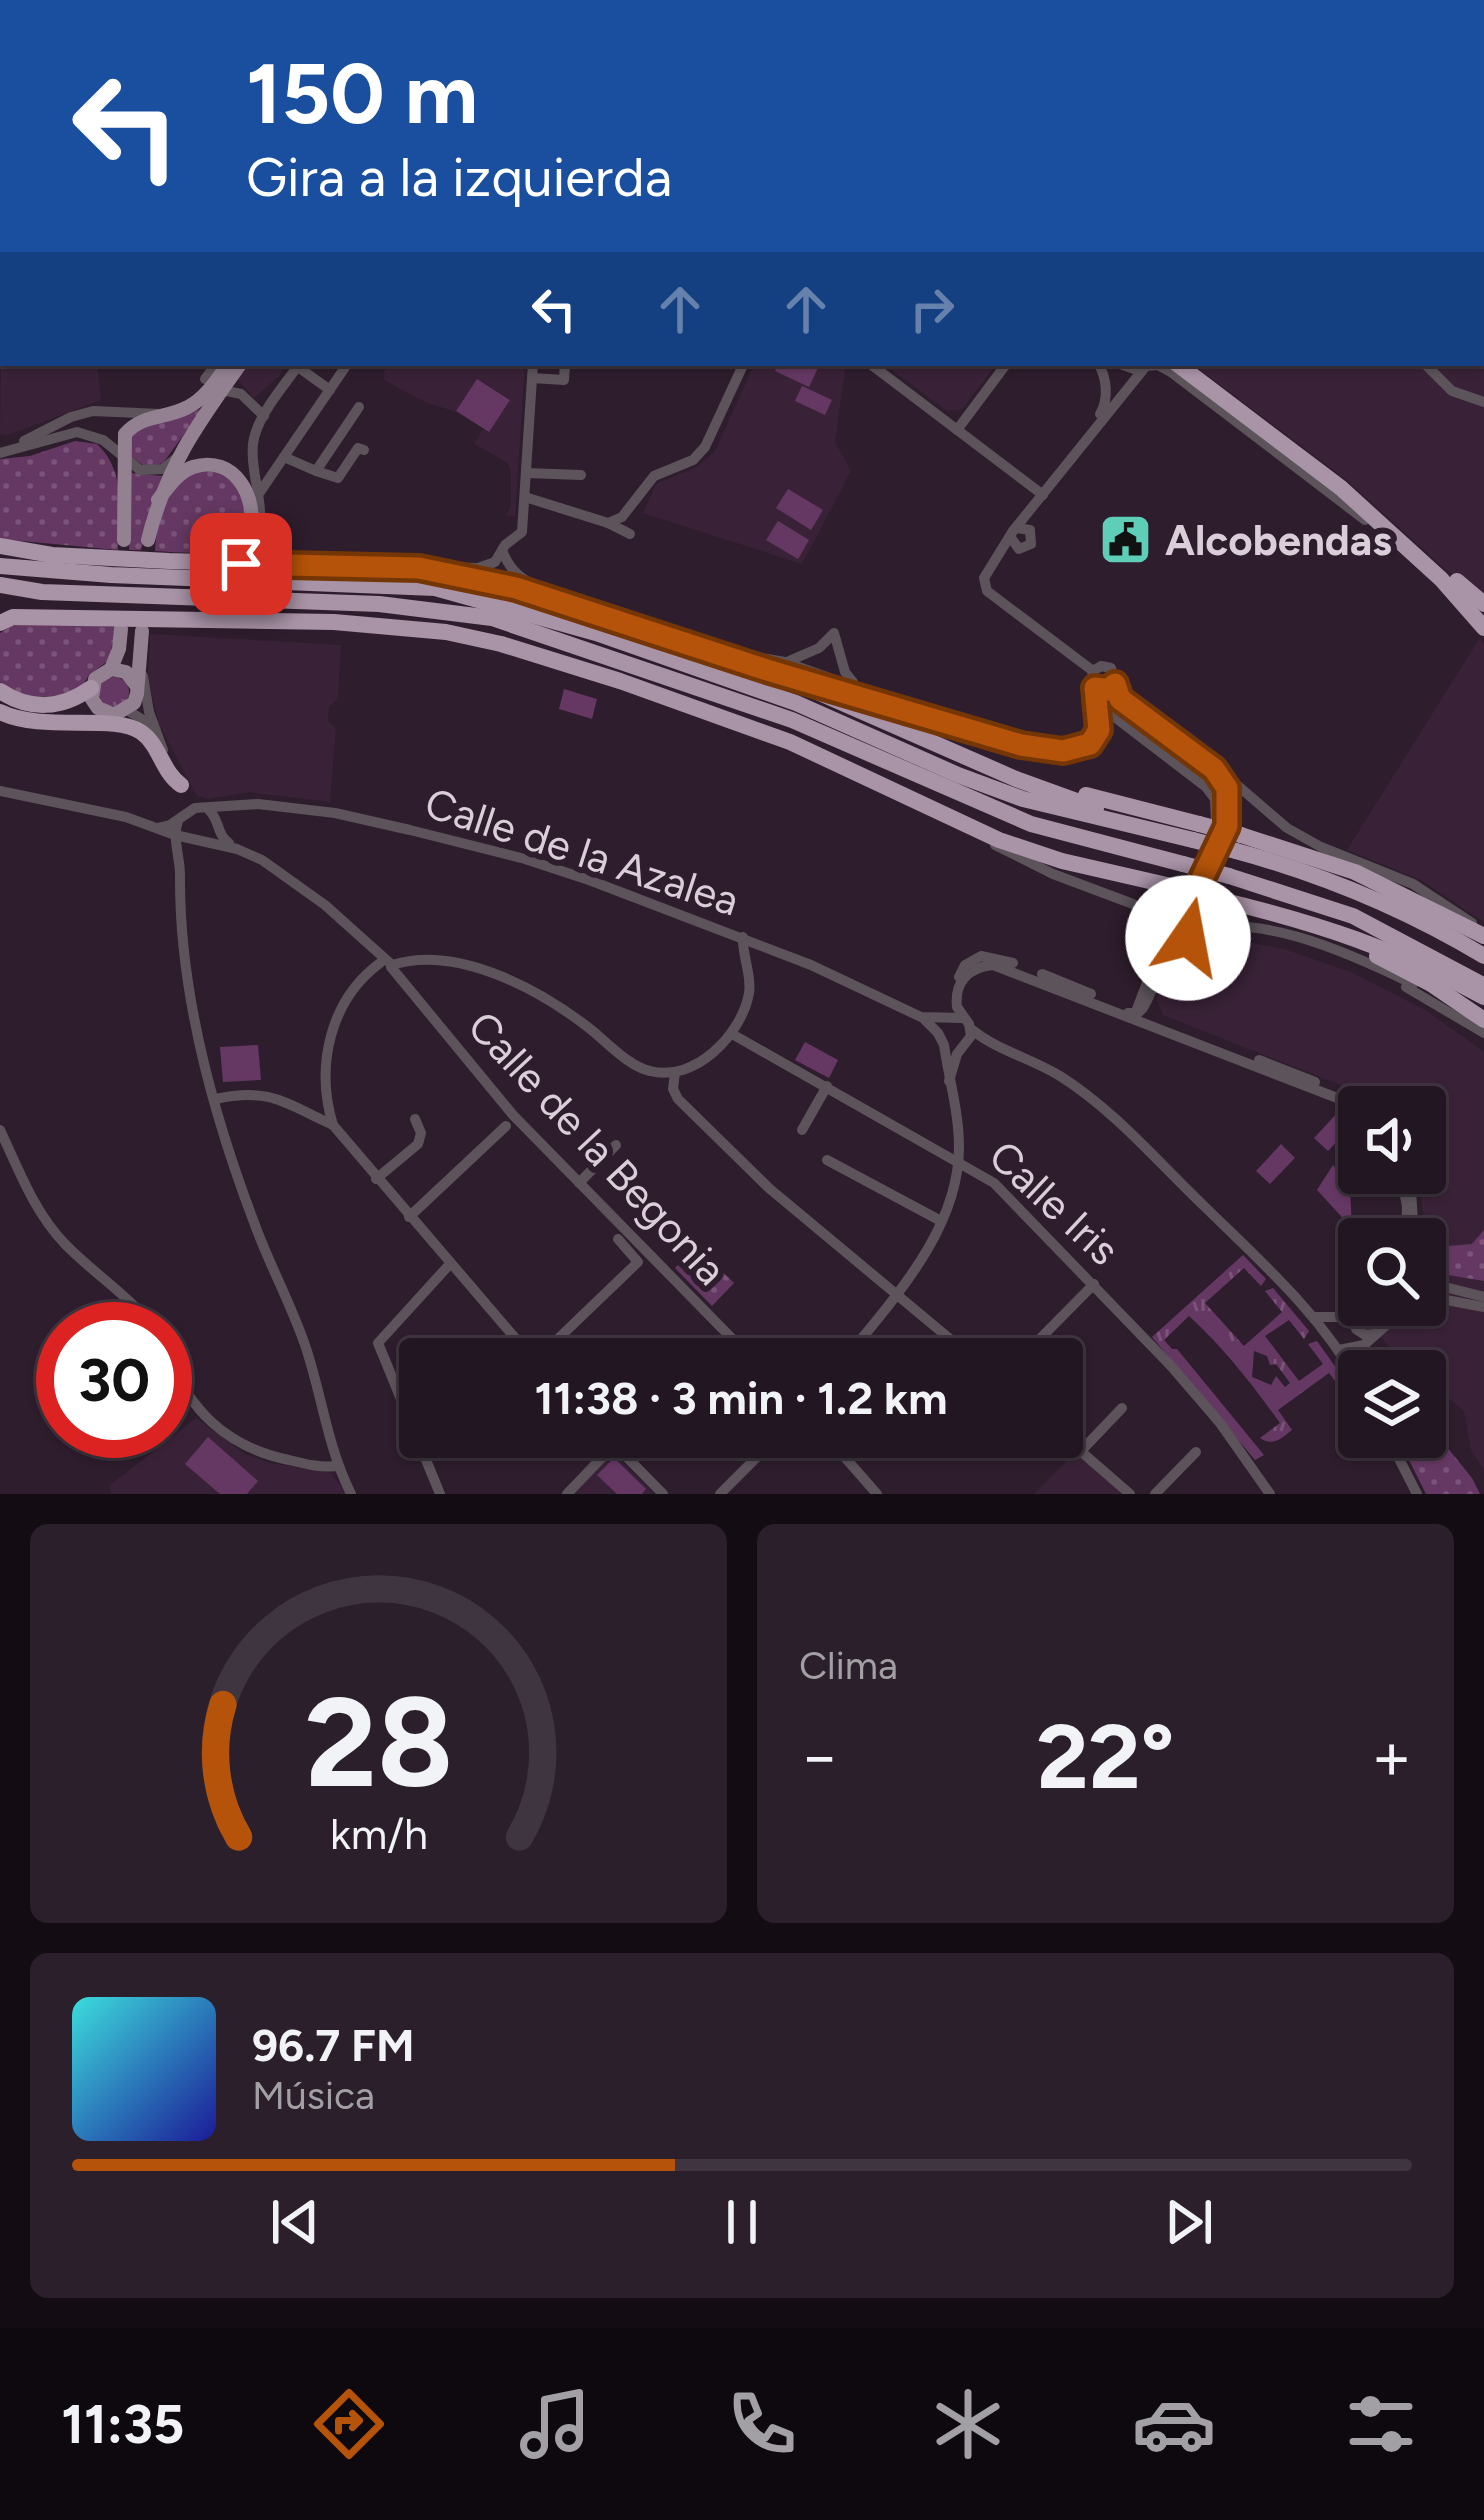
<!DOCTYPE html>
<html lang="es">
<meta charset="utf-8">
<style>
:root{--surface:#221622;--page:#2a1f2a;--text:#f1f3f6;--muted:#a29fa5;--line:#3f3540;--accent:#b45309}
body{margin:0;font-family:Figtree,sans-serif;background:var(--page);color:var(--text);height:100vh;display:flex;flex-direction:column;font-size:45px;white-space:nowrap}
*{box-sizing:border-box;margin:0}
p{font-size:39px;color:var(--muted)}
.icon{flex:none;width:66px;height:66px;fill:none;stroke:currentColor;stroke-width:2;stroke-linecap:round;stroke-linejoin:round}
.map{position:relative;height:1494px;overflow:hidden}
.panel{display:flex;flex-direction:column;gap:30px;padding:30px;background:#130c13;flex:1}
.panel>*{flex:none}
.guide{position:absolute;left:0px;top:0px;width:1485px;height:366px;box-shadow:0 3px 9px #0004,0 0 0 3px var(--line);background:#1a4fa0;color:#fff;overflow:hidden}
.buttons{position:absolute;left:1338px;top:1086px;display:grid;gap:24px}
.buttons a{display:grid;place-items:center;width:108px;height:108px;border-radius:12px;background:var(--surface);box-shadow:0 3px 9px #0004,0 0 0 3px var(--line);font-size:60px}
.speed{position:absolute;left:36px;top:1302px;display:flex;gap:24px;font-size:60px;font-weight:700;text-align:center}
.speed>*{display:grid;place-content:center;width:156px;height:156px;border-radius:50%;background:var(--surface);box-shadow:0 3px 9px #0004,0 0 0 3px var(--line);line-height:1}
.speed .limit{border:18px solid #d22;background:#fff;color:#111}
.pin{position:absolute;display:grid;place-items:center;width:102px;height:102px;color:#fff;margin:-51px;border-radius:24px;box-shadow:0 6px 18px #0006}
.me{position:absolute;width:132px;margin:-66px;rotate:12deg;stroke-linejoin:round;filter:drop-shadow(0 0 9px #0008)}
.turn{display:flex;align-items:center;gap:42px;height:252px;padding:0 48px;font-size:54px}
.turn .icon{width:156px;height:156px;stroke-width:2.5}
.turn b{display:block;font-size:84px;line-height:102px}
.lanes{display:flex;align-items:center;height:114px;padding:0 48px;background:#0003;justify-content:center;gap:60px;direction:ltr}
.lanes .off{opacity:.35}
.big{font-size:90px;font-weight:700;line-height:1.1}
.panel .widget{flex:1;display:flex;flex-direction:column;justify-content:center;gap:18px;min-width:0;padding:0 42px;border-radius:18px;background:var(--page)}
.panel .dial{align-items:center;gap:0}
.dial svg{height:312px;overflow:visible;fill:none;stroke:var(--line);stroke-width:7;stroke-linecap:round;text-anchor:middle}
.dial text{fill:var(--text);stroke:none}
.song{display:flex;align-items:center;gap:36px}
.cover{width:144px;height:144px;border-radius:18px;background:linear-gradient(135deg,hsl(180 70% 55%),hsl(240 70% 35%))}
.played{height:12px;border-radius:6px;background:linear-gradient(90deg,var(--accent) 45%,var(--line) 45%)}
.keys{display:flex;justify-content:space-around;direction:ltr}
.heat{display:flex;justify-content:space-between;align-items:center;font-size:66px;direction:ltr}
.panel .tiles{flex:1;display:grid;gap:30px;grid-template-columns:1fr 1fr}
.widget:last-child{grid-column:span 2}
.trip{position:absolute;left:399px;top:1338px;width:684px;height:120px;border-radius:12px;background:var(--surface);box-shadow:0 3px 9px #0004,0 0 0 3px var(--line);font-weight:700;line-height:120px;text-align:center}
.dock{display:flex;height:192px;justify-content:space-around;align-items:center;background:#0e090e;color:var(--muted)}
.dock .icon{width:84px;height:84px}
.dock .selected{color:var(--accent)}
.dock b{font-size:54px;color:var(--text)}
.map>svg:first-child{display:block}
.built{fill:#392237}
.grass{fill:url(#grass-tufts);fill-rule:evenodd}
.park{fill:url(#park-dots)}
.garden{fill:#653863}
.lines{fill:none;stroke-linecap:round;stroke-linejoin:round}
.minor{stroke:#5c535b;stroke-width:10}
.major{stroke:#938192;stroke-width:14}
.highway{stroke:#a993a7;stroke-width:16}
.highway-bridge{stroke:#a993a7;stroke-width:16}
.route-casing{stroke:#753606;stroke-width:30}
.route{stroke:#b45309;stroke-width:21}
.labels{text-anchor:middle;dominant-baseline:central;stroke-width:12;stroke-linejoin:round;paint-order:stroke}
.poi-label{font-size:42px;font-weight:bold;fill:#daced9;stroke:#2e1d2d;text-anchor:start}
.street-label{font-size:42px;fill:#daced9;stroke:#2e1d2d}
</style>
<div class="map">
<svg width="1484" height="1494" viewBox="0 0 1484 1494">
<defs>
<pattern id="grass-tufts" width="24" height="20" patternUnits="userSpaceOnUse" patternTransform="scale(3)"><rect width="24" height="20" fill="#653863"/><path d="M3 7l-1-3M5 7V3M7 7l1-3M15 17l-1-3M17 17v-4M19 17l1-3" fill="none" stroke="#7a5479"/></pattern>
<pattern id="park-dots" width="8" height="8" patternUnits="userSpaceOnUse" patternTransform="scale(3)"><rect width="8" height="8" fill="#653863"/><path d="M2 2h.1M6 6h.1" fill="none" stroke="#7a5479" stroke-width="1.8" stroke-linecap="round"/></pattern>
</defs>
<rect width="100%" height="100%" fill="#2e1d2d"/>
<g class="built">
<polygon points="705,0 1484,0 1484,604 1343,477 1191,363 1482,363 1482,3"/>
<polygon points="3,222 3,363 97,363 101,400 8,435 0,434"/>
<polygon points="248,363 286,363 279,376 254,398 237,379"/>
<polygon points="385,363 525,363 515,516 506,516 511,506 511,472 507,462 474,444 483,429 489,432 510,399 477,379 456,412 425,402 384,380"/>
<polygon points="755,363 846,363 835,442 851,471 802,564 643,513 656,484 697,467 715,451"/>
<polygon points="883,363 997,363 962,409 947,411"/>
<polygon points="150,634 341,645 338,698 329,707 328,721 336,728 330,802 248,792 209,799 197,796 159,724 148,678"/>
<polygon points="1480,638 1484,644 1484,922 1421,880 1347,850"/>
<polygon points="1229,939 1284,949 1351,972 1427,1011 1484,1052 1484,1470 1471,1450 1464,1411 1425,1379 1425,1371 1415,1371 1399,1359 1378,1333 1409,1305 1425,1305 1425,1282 1436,1286 1471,1246 1426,1248 1419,1173 1425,1173 1425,1107 1377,1107 1356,1091 1163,1015 1156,998 1177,955"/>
<polygon points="196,1418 245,1454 270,1463 331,1473 346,1494 111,1494 109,1486"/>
<polygon points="611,1451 654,1494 572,1494"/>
<polygon points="1076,1452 1123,1494 1034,1494"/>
</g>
<g class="grass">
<polygon points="61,0 312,0 315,3 63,3"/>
<circle cx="114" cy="692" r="15"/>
<polygon points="1333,1165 1350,1190 1352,1228 1317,1190"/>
<path d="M1243,1255l23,24 -5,7 -17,-18 -39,35 39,43 38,-34 -17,-21 8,-3 36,43 -5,8 -15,-19 -24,16 34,45 24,-17 -15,-20 9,-3 32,45 -4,8 -16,-21 -51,37 14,20c-10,8 -19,17 -32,8l20,-15c-28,-39 -56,-75 -91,-107l-25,24 8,9h5l87,106 -9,5 -103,-123zM1254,1351l13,5 3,9 6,-1 14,19 -5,4 -9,-11 -5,9 -19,-8z"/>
</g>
<g class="park">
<path d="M204,407l-41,56 -17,4 -16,-11 1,-24c24,-12 48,-12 73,-25z"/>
<path d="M75,441l22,3c30,29 22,67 21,106l-118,-11v-80l30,-3z"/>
<path d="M213,471l17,6 18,29 -3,27c-31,25 -51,20 -90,18 2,-32 11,-61 39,-79z"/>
<polygon points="131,473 162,476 141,550 129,550"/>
<path d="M37,623l79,4 -7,33 -20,15 -10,16c-30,8 -52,10 -79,-9v-49l12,-7z"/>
<polygon points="1484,1230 1484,1281 1431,1272 1425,1263 1426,1248 1472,1244"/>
<polygon points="697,1247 734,1283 712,1306 675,1268"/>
<polygon points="1438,1436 1472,1478 1480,1494 1426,1494 1406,1454"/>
</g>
<g class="garden">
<polygon points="778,363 806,363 818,368 809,387 775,371"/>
<polygon points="477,379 510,400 489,432 456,411"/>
<polygon points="802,386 832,400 825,415 795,401"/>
<polygon points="788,489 823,510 811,530 776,508"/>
<polygon points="778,521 809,540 798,559 766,540"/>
<polygon points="564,689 597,699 592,719 559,709"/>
<polygon points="805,1042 838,1060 829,1078 795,1060"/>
<polygon points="258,1045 261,1080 223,1082 220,1047"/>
<polygon points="1340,1110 1354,1123 1328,1151 1314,1138"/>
<polygon points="1281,1144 1295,1158 1270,1184 1256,1171"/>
<polygon points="1367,1305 1404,1305 1371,1330 1359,1322"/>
<polygon points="208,1437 258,1481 247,1494 220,1494 185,1464"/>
<polygon points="614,1458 646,1489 642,1494 617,1494 597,1475"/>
</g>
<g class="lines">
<g class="minor">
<polyline points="30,0 31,3"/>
<polyline points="1187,0 1187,3"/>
<polyline points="359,3 361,0"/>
<polyline points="369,3 369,0"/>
<polyline points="451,3 452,0"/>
<polyline points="477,3 478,0"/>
<polyline points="768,3 771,0"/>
<polyline points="1476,3 1477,0"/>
<polyline points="1482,129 1484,129"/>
<polyline points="1482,203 1484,226"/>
<polyline points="1482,315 1484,313"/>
<polyline points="0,330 3,329"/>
<polyline points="869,363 1043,495"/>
<path d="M1098,363c9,15 11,36 2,51"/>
<polyline points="1117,363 1140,371"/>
<polyline points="1424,363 1452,391 1484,402"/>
<polyline points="298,367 330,390"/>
<polyline points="532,378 564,380 565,363"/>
<polyline points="205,379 217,363"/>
<polyline points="222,390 241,394 264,416"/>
<polyline points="957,430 1007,363"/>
<polyline points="24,441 71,417 93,411 161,414"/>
<polyline points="0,453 77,432 103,440 140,470 163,469 175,459"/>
<polyline points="284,457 316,471 359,407"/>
<polyline points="316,471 338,478 358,448 364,450"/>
<polyline points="526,473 581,475"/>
<polyline points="260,492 348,363"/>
<polyline points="525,497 608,523 622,517 654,476 693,460 705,447 744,363"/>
<polyline points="1365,520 1171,372 1158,365 1146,366 1013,531 984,578 987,591 1093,671 1101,666 1111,668 1120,699 1237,785 1287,828 1321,847 1413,884 1472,923"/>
<polyline points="608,523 630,534"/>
<polyline points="1011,538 1019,549 1031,544 1030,530 1017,528"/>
<path d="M502,550c9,24 21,29 43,42"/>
<path d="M238,558l11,-4c25,-40 0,-71 4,-110 3,-28 32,-59 47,-81"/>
<polyline points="440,567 478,568 495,562 505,545 522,532 533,363"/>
<polyline points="733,653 785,662 893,701"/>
<polyline points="789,661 819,648 834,633 845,672 853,682"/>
<polyline points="143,676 149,712 163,750"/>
<path d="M822,686c57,17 219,80 268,58 18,-31 -2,-46 3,-73"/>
<polyline points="1099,705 1206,787 1215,799 1216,823 1187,894 1165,912 1162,928"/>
<polyline points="127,710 143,720 152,734"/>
<polyline points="0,791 126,817 175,835 237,849 262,860 325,905 392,965"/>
<path d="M209,810c11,10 7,24 20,33"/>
<path d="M178,821c-6,17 2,36 2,54 -1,118 33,240 75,350 15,41 36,79 50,120 17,50 22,101 46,149"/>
<polyline points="157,828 170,825 195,808 258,804 335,813 410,830 525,859 589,880 811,965 921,1017 962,1018"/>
<polyline points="995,845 1053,874 1133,904 1162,928 1161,946 1137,1009"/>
<path d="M1193,934c7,-15 -1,-31 5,-48 13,-35 48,-73 21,-110"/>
<path d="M380,963c-50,37 -65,103 -47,162l200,234"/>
<path d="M392,965c65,-21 148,25 197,63 18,14 39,38 61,43 45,12 92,-37 99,-78 3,-18 -7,-37 -6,-56"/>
<polyline points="391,967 513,1115 752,1359"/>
<polyline points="1042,974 1091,994"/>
<polyline points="959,977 965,965 981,956 1013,963"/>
<polyline points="1406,987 1484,1033"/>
<path d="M1128,1013h10l5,-5c12,-20 19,-52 38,-66 56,-43 177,15 232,42"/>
<path d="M971,1029c27,22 60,29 89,47 54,34 97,85 143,129 57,56 117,108 156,179"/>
<polyline points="732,1034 994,1183 1171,1366 1220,1423 1270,1494"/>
<polyline points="1259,1060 1315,1082"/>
<polyline points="675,1072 673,1089 678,1099 770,1189 974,1359"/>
<path d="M949,1081l8,-27 14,-18 -2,-12 -12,-17c-3,-25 12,-40 36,-42l352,136 14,9"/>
<path d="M216,1099c55,-12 70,5 117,26"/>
<path d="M0,1130c19,40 34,82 65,114 29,30 64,51 89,85"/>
<polyline points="802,1130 827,1086"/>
<polyline points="827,1160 941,1221"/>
<polyline points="1401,1173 1407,1207 1406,1239"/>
<polyline points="1410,1173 1414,1239"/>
<polyline points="376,1179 418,1144 421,1133 415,1119"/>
<polyline points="579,1183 616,1145"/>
<polyline points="409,1217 506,1126"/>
<polyline points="1425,1282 1484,1297"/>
<polyline points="1425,1296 1484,1307"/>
<polyline points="1360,1305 1354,1318 1356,1329 1365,1335 1375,1334"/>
<polyline points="1314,1317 1347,1317 1355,1312"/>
<polyline points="1339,1350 1364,1345 1409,1305"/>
<path d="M165,1351c24,58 60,96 124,109 16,4 32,8 48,6"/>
<polyline points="537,1359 638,1262 618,1239"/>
<path d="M845,1359c48,-60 114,-129 114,-212 0,-34 -10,-68 -15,-102l-6,-12 -14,-14"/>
<polyline points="1020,1359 1094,1284"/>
<polyline points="1062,1435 1130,1494"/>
<polyline points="607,1437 663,1494"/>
<polyline points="827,1437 877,1494"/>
<polyline points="1388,1437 1417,1494"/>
<polyline points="1081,1451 1122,1408"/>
<polyline points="440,1494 378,1343 449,1265"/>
<polyline points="567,1494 614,1445"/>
<polyline points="720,1494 777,1437"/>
<polyline points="1155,1494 1196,1452"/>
</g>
<g class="major">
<polyline points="469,3 470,0"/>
<path d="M158,500c10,-12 20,-28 35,-33 42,-13 65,31 57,65l-19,20 -20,5"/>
<path d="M124,540l1,-106c17,-20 41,-15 63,-27 18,-9 29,-28 41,-44"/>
<path d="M148,540c18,-73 50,-117 93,-177"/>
<polyline points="111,669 119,649 121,629"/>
<polyline points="136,685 126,672 111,669 95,679 92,699 98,708 114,715 134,703 137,694 142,631"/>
</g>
<g class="highway">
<polyline points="691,0 695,3"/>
<polyline points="707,0 711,3"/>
<polyline points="1176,363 1341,488 1441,579 1484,628"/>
<polyline points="0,546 52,555 169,561 419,568 516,588 767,670 1016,779 1096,808"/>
<polyline points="0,566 111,575 435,588 596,633 796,703 958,775 1023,799 1193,840"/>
<polyline points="1457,581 1484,604"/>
<polyline points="0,585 42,592 379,604 492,618 792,720 1031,824 1183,864"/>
<polyline points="0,623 13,617 334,622 446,632 501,644 620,681 790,742 999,840 1062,861 1171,886"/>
<path d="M0,691c30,20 62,18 91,-3"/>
<path d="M0,712c43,21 113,1 141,20 19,13 21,40 40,53"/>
<polyline points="1086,795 1199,824"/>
<polyline points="1241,835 1355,872 1484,936"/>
<path d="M1236,851c88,24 170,58 248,105"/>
<polyline points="1229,876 1353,916 1481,984"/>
<path d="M1221,900c92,22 179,50 263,97"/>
<polyline points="1377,956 1431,984 1484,1020"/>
</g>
<g class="highway-bridge">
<polyline points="1199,824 1241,835"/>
<polyline points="1193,840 1236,851"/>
<polyline points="1183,864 1229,876"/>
<polyline points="1171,886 1221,900"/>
</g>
</g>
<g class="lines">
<defs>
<polyline id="route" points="241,564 419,568 516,588 767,670 1021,745 1063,751 1090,744 1099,730 1095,688 1108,690 1115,684 1120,699 1214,769 1227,788 1227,826 1197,889 1197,925 1188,938"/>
</defs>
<use href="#route" class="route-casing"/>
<use href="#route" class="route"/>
</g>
<defs>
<symbol id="civic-square" viewBox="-11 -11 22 22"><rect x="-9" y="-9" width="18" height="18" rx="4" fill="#5eceb8" stroke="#2e1d2d"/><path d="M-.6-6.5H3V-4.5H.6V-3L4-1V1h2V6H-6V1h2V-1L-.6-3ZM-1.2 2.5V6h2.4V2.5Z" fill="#111"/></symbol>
</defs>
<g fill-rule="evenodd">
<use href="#civic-square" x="1096" y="510" width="59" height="59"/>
</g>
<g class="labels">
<g class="poi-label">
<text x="1165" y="540">Alcobendas</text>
</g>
<g class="street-label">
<text transform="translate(582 852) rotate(18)">Calle de la Azalea</text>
<text transform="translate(597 1148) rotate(47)">Calle de la Begonia</text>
<text transform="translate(1054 1203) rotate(43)">Calle Iris</text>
</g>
</g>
</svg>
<div class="buttons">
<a><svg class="icon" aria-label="sound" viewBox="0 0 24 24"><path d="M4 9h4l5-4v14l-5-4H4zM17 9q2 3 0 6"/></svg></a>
<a><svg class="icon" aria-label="search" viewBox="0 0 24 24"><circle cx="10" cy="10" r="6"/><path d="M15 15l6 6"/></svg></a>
<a><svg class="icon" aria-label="layers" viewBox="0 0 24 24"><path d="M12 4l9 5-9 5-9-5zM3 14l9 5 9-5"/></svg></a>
</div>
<div class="speed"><div class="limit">30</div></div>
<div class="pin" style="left:241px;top:564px;background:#d93025"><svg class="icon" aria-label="arrive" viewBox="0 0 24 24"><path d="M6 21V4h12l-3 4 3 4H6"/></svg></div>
<svg class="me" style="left:1188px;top:938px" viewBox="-20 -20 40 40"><circle r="19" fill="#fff"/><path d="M0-13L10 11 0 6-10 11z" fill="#b45309"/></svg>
<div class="trip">11:38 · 3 min · 1.2 km</div>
<div class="guide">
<div class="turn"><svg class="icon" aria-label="left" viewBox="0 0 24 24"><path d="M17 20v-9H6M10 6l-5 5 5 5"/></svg><div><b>150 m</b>Gira a la izquierda</div></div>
<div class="lanes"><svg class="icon" aria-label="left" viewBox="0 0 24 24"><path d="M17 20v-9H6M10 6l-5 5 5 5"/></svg><svg class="icon off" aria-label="ahead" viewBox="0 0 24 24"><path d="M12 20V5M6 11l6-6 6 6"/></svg><svg class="icon off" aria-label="ahead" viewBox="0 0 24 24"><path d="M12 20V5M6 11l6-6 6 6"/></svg><svg class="icon off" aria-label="right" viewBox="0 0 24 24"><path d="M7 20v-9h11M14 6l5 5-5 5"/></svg></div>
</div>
</div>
<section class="panel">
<div class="tiles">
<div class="widget dial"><svg viewBox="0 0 100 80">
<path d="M14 69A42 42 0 1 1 86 69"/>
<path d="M14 69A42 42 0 0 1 10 35" stroke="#b45309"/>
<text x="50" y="56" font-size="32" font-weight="700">28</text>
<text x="50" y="72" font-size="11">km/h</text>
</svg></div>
<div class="widget"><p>Clima</p>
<div class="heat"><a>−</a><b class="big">22°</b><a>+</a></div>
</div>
<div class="widget">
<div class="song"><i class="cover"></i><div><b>96.7 FM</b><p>Música</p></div></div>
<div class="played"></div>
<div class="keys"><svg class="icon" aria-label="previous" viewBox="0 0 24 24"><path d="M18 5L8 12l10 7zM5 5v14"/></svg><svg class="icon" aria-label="pause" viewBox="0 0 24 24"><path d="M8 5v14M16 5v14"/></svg><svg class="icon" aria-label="next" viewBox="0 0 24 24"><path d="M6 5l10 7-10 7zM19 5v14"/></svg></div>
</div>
</div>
</section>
<nav class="dock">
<b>11:35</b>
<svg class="icon selected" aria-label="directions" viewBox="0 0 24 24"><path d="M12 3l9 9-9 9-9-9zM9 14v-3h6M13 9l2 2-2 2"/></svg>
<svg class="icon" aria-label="music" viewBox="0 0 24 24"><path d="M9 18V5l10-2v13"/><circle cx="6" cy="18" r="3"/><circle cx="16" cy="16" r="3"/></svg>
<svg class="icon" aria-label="phone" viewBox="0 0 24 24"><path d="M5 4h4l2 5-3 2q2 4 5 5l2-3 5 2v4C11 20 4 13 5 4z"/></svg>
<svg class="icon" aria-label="climate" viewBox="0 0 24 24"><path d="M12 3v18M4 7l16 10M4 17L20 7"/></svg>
<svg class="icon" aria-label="car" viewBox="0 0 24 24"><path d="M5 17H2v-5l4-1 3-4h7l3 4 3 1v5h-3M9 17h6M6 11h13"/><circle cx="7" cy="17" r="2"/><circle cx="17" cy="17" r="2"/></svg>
<svg class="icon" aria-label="filters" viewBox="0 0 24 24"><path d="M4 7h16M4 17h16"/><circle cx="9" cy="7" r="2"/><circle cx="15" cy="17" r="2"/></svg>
</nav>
